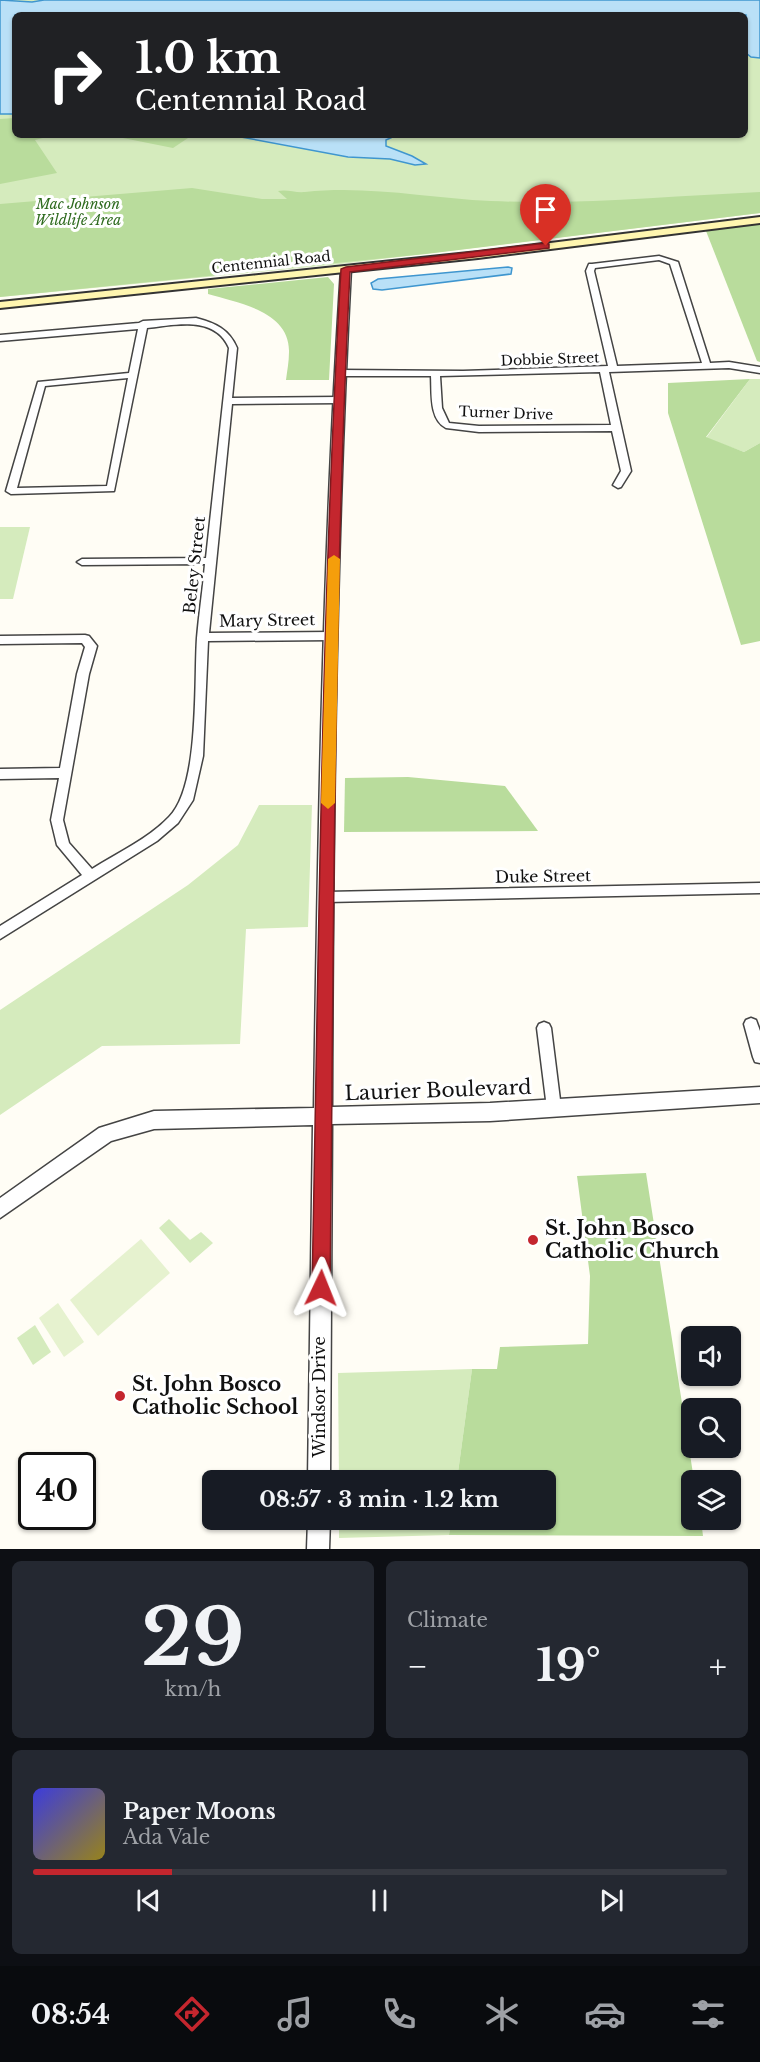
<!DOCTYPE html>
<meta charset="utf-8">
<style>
:root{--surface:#171b24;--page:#242831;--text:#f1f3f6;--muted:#9ea1a6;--line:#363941;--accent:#c4262e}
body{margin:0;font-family:"Libre Baskerville",serif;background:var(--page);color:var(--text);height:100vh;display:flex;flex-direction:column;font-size:22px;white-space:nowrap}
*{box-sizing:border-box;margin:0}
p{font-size:20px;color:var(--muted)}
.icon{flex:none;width:33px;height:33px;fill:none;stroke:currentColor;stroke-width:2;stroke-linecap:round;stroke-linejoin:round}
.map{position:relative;height:1549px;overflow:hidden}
.panel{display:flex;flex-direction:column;gap:12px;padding:12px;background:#0d0f14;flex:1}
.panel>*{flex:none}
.top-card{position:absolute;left:12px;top:12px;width:736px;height:126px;border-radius:9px;box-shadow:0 2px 4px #0004;background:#202124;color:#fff;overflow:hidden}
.tools{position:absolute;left:681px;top:1326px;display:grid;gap:12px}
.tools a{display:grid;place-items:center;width:60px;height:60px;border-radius:9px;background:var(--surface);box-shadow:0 2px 4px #0004;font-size:30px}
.speed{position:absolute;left:18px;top:1452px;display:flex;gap:12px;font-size:30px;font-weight:700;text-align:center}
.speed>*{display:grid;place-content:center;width:78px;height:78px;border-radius:50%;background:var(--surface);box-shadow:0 2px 4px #0004;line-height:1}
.speed .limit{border:3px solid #111;border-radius:9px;background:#fff;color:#111}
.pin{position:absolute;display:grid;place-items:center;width:51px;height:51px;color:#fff;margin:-62px -26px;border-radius:50% 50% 50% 0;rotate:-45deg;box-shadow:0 0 6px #0007}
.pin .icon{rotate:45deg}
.me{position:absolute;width:66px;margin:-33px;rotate:2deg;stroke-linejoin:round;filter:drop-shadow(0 0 4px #0008)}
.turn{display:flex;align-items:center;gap:21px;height:126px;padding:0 24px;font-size:27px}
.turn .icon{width:78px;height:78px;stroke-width:2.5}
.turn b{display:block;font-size:42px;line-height:51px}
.big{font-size:45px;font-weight:700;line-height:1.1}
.panel .tile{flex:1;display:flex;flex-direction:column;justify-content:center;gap:9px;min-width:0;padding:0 21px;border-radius:9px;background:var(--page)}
.panel .dial{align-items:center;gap:0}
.dial b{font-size:78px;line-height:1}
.song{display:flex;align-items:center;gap:18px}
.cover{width:72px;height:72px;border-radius:9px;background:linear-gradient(135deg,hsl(240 70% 55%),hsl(50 70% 35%))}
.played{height:6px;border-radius:3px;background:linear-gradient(90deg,var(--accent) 20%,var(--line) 20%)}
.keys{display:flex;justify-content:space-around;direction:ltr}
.heat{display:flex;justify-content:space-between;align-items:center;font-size:33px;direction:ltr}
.panel .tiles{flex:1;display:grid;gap:12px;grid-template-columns:1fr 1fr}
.tile:last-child{grid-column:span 2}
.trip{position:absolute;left:202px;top:1470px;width:354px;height:60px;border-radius:9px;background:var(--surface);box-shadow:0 2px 4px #0004;font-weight:700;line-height:60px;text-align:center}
.menu{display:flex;height:96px;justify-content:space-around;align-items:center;background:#090b0e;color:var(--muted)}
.menu .icon{width:42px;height:42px}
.menu .active{color:var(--accent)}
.menu b{font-size:27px;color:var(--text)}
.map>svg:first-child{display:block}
.green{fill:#d5ebbd;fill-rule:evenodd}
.forest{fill:#b9dc9c}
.pitch{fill:#e6f2cf}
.water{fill:#b9e0f7;stroke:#3f96cf;stroke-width:1.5}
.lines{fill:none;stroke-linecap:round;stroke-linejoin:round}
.minor-casing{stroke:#444;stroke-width:3}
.tertiary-casing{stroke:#444;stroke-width:3}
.secondary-casing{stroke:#333;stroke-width:4}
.minor{fill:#fff;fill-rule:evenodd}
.tertiary{fill:#fff;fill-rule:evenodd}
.secondary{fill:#fff6b0;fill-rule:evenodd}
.route{fill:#c4262e;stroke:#7f191e;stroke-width:1.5}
.slow{fill:#f59e0b}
.poi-dot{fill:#c4262e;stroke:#fff;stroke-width:2}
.labels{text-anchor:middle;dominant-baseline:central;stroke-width:6;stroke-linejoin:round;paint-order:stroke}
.far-park-label{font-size:14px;font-style:italic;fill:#2f6b1f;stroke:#fff}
.far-street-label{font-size:14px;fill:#111;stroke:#fff}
.street-label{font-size:16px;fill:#111;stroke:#fff}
.near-street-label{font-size:20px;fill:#111;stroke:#fff}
.near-poi-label{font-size:20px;font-weight:bold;fill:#111;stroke:#fff;text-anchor:start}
</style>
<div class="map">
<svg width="760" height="1549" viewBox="0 0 760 1549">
<rect width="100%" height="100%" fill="#fffdf5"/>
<g class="green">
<path d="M0,0h760v213l-419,51 -341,33zM15,15h731v120h-731z"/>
<polygon points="750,379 760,379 760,443 744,452 706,438"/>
<polygon points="0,527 30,527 13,599 0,599"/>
<polygon points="259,805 312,805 308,927 246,929 240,1044 102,1046 0,1115 0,1010 188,885 238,845"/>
<polygon points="169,1219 190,1240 201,1232 213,1243 190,1263 159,1228"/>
<polygon points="35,1325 51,1352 33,1365 17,1338"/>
<polygon points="472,1369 457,1480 339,1480 338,1373"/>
<polygon points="339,1520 451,1520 449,1535 339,1538"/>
</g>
<g class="forest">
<polygon points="15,118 15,135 54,135 35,140 57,173 0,184 0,119"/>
<polygon points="108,135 174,135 188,138 173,148"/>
<path d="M192,188l70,11h25l-9,-8c9,-2 17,2 27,1 62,-7 123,6 186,9 90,4 179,-5 269,-9v21l-334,41 -426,43v-93z"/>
<polygon points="760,224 760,362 757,361 706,231"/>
<path d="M328,277l6,7 -5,96h-43c1,-9 3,-18 3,-28 1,-41 -51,-49 -81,-58v-5z"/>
<polygon points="750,379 706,437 744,452 760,443 760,641 741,645 668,413 668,383"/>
<polygon points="408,777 505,786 538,831 344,832 345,778"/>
<polygon points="646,1173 694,1480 692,1480 692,1520 701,1520 703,1536 449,1535 451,1520 546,1520 546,1480 457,1480 472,1369 497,1369 500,1347 588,1344 590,1276 577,1176"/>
</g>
<g class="pitch">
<polygon points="141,1239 170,1273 98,1336 70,1300"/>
<polygon points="58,1303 84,1342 64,1357 39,1318"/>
</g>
<g class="water">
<polygon points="0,0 32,2 44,0 760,0 760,58 751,57 746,53 746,15 15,15 15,114 0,114"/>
<polygon points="230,135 397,135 386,140 386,146 412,156 426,164 415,165 390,159 348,157"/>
<polygon points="508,267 512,268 511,274 382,290 373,289 371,283 378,279"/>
</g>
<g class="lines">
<defs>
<g id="minor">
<path d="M659,256l19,6 32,101 19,-1 31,5v6l-31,-5 -120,4 22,99 -10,16 -3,1 -5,-3 8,-14 -9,-40 -133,1 -33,-4c-17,-9 -14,-35 -15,-52h-91l-4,-3 4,-3 123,1 145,-5 -22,-95 3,-7h3zM659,260l11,4 32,99 -85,3 -23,-95 1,-3zM600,372l11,53 -132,1 -30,-3 -7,-15 -2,-32z"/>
<path d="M196,318c19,5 33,11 41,30l-5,50 107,-1 5,3 -5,3 -107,1 -23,229 122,-1 5,4 -5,4 -123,1 -5,115 -10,44 -15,23 -21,18 -157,98v-13l82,-51 -25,-30 -6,-25 8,-42 -59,1v-10l60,-1 17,-94 8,-27 -3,-4 -82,1v-8l85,-1 4,1 8,10 -8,28 -26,146 6,23 23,26c25,-16 56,-30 77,-52 31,-31 25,-135 28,-179 2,-25 6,-49 8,-74l-123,1 -5,-3 5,-3 124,-1 23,-210c-14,-33 -54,-23 -82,-20l-33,163 -103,3 -5,-3 32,-109 91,-9 9,-44 -138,12v-6l139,-12 4,-2zM128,378l-21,108 -90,2 28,-102z"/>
<polygon points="760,883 760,893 326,902 321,901 320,897 321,893 326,892"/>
<polygon points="751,1018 756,1020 760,1031 760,1063 755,1062 753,1057 744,1024 746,1020"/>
<polygon points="544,1022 549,1024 551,1028 561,1108 559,1113 554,1115 549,1113 547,1108 537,1028 539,1024"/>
</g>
<g id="tertiary">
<path d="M346,266l5,3c-15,279 -18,559 -19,838l158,-4 270,-16v16l-270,18 -158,3 -2,356h-22l5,-355 -159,4 -43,12 -111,77v-20l99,-70 55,-17 160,-3c4,-280 9,-560 27,-839z"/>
<polygon points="308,1520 330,1520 329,1549 307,1549"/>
</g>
<polygon id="secondary" points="760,217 760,223 478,258 0,308 0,302 478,252"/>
</defs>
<use href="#minor" class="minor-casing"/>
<use href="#tertiary" class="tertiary-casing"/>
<use href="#secondary" class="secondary-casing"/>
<use href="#minor" class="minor"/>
<use href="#tertiary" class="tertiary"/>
<use href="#secondary" class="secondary"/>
</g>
<path class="route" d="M546,243l3,1v4l-199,24c-17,338 -16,678 -20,1016l-3,7 -6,3 -7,-3 -2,-7c7,-339 9,-679 29,-1019l5,-2z"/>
<polygon class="slow" points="334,555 340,559 335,803 328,809 321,803 328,559"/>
<g class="poi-dot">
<circle cx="533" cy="1240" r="6"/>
<circle cx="120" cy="1396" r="6"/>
</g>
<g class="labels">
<g class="far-park-label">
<text x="78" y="204">Mac Johnson<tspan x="78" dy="16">Wildlife Area</tspan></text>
</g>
<g class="far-street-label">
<text transform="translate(271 262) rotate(-6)">Centennial Road</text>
<text transform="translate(550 359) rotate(-2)">Dobbie Street</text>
<text transform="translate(506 413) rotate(2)">Turner Drive</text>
</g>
<g class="street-label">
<text transform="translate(194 565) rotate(-84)">Beley Street</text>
<text transform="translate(267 620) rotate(-1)">Mary Street</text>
<text transform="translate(543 876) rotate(-1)">Duke Street</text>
<text transform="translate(319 1397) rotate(-90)">Windsor Drive</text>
</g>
<g class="near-street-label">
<text transform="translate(438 1090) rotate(-2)">Laurier Boulevard</text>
</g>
<g class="near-poi-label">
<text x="545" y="1228">St. John Bosco<tspan x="545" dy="23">Catholic Church</tspan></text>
<text x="132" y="1384">St. John Bosco<tspan x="132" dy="23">Catholic School</tspan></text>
</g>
</g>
</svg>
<div class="tools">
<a><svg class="icon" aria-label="sound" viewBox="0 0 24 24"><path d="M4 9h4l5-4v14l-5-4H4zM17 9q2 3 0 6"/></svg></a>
<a><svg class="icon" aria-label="search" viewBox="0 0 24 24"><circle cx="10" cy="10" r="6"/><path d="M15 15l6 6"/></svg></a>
<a><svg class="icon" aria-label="layers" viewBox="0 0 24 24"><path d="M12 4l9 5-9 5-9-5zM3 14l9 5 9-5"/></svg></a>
</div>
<div class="speed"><div class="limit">40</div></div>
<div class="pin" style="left:546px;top:246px;background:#d93025"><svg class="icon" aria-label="arrive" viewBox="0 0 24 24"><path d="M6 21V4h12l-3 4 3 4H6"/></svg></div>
<svg class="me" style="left:321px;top:1288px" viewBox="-20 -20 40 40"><path d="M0-17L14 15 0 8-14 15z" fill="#c4262e" stroke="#fff" stroke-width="4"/></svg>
<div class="trip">08:57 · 3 min · 1.2 km</div>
<div class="top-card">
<div class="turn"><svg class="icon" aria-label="right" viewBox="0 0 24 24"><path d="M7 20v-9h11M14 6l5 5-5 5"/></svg><div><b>1.0 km</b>Centennial Road</div></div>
</div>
</div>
<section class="panel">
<div class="tiles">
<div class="tile dial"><b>29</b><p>km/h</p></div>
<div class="tile"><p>Climate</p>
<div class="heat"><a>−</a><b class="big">19°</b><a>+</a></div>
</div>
<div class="tile">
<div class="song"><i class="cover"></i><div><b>Paper Moons</b><p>Ada Vale</p></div></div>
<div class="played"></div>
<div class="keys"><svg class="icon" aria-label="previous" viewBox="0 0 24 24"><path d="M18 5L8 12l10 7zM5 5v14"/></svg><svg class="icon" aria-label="pause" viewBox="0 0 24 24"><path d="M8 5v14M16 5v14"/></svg><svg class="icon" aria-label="next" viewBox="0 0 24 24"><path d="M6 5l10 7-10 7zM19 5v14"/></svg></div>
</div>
</div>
</section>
<nav class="menu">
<b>08:54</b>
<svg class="icon active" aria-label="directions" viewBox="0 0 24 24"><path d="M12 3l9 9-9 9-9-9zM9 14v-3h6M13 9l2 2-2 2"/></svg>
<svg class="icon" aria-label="music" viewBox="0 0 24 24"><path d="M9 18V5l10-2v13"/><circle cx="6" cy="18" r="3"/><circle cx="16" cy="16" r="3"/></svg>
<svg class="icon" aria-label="phone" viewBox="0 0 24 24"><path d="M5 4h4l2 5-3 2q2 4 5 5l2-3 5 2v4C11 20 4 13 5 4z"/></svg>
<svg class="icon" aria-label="climate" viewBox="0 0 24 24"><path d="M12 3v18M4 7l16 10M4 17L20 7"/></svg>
<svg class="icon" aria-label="car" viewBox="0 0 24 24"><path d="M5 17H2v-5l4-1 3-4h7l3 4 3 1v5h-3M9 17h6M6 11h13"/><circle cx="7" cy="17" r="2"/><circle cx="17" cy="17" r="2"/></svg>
<svg class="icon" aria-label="filters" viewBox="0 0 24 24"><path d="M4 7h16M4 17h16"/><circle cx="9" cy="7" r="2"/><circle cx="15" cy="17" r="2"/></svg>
</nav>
